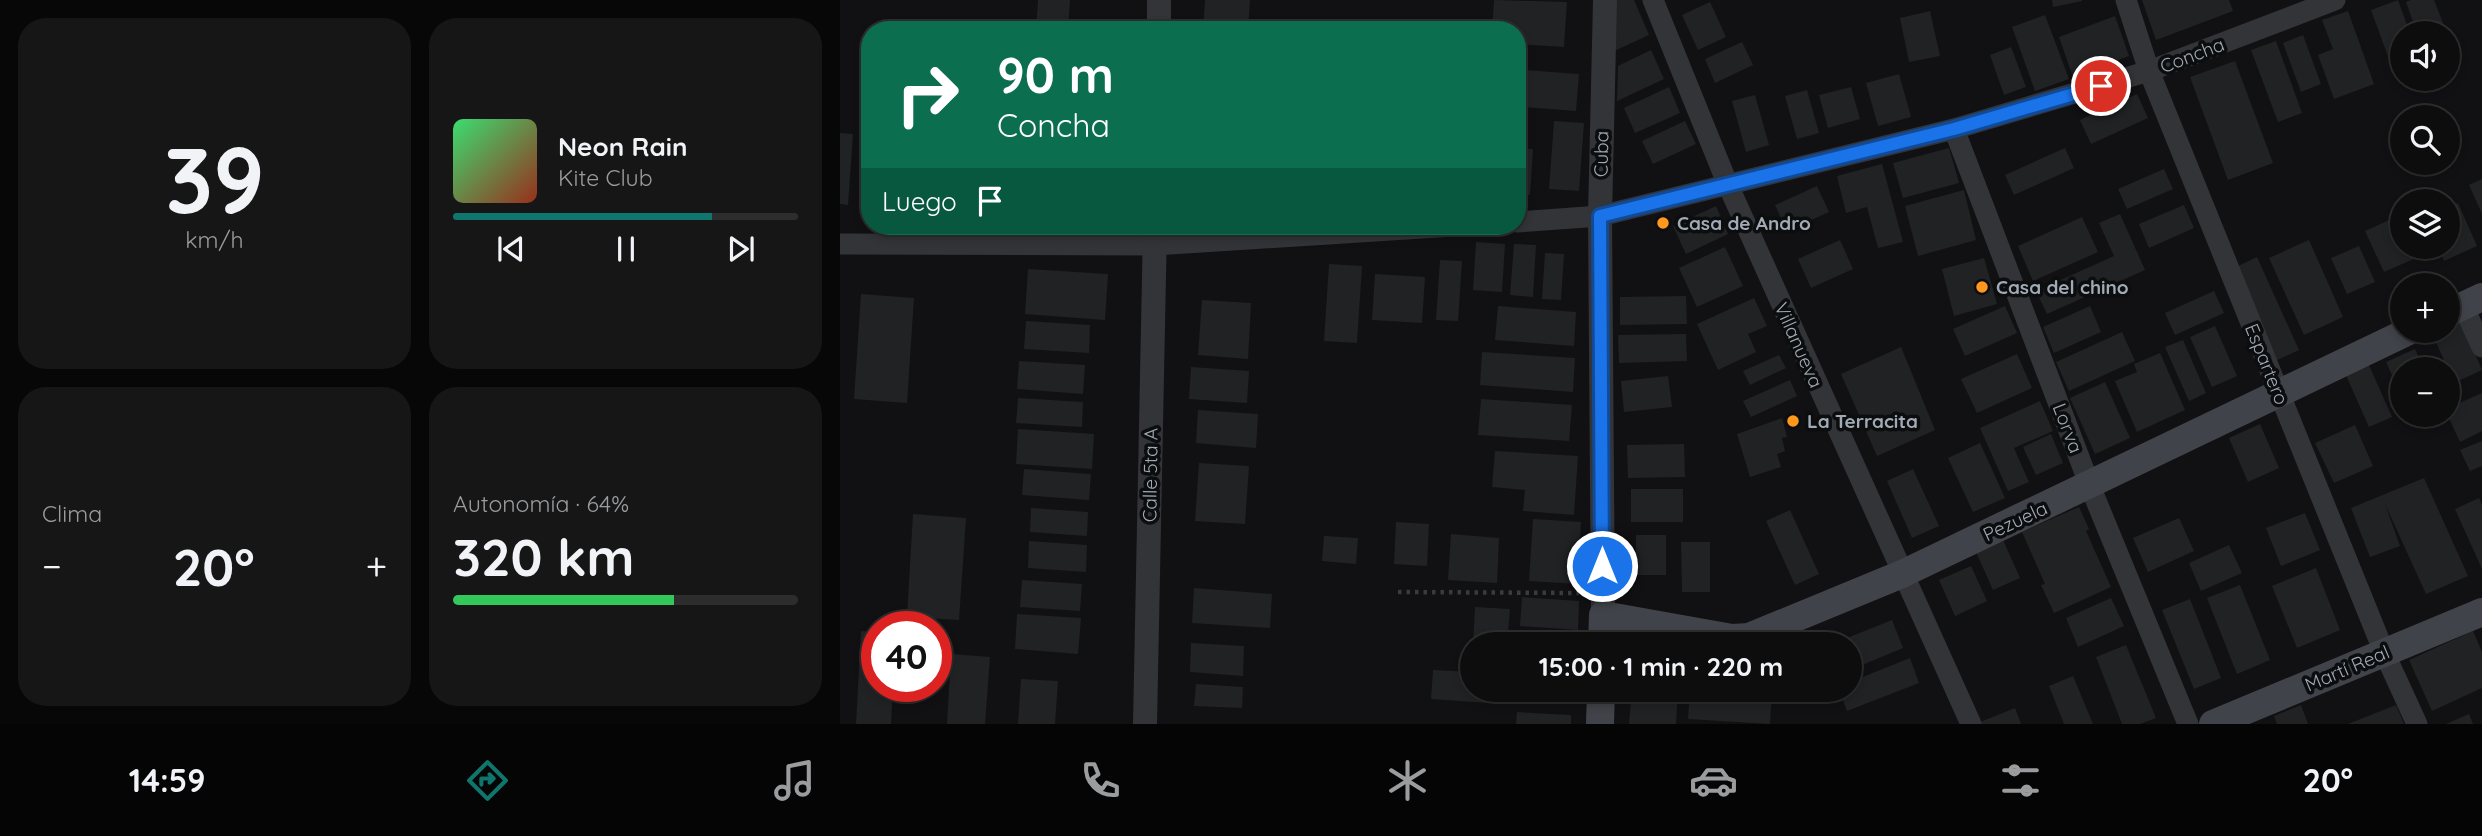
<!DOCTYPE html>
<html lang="es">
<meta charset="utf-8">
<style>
:root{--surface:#0d0d0e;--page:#161617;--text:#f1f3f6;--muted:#9a9c9e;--line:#2d2d2e;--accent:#0f766e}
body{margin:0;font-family:Quicksand,sans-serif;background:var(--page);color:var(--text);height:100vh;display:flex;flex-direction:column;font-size:26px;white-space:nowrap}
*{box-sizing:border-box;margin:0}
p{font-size:23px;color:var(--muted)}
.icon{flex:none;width:38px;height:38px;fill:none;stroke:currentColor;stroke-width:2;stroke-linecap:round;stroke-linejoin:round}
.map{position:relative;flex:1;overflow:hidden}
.panel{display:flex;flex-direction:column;gap:18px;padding:18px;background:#070708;width:840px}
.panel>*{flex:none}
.guide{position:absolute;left:21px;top:21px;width:665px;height:214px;border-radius:28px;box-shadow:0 4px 10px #0003,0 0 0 2px var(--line);background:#0b6e4f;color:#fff;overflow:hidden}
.fabs{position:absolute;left:1550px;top:21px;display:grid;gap:14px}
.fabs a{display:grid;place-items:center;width:70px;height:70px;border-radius:50%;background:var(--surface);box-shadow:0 4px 10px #0003,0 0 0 2px var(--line);font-size:35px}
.speed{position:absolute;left:21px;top:611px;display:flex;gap:14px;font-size:35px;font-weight:700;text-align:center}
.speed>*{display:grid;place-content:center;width:91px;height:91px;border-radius:50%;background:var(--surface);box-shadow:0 4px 10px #0003,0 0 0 2px var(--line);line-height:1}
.speed .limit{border:10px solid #d22;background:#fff;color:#111}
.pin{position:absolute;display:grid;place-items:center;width:60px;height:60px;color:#fff;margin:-30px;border:4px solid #fff;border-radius:50%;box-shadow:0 2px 7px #0007}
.me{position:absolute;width:77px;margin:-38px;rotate:0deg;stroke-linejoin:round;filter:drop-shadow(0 0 5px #0008)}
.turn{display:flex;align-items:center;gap:24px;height:147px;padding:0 21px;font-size:32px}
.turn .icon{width:91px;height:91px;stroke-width:2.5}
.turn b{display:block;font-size:49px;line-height:60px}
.then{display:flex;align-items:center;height:66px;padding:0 21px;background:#0003;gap:14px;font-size:26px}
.big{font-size:52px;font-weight:700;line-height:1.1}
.panel .card{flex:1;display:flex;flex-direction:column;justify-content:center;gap:10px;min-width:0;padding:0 24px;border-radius:28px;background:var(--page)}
.panel .dial{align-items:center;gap:0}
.dial b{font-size:91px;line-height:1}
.song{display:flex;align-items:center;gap:21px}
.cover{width:84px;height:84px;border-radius:10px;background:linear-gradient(135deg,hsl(140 70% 55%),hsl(10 70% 35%))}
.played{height:7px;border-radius:4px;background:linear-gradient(90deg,var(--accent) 75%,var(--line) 75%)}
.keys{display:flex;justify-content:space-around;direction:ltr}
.heat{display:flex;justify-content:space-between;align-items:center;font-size:38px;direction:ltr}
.charge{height:10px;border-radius:5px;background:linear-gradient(90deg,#34c759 64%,var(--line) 0)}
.panel .tiles{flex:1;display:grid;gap:18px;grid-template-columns:repeat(2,1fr)}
.trip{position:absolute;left:620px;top:632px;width:402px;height:70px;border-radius:35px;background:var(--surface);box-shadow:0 4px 10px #0003,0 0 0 2px var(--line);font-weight:700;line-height:70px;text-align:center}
.dock{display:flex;height:112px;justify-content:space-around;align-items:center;background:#050506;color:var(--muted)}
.dock .icon{width:49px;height:49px}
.dock .active{color:var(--accent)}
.dock b{font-size:32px;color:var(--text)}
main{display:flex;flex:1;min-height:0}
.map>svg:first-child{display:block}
.building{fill:#212224}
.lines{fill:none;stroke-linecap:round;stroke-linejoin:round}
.path{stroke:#383b3f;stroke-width:4.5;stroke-dasharray:3.5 5;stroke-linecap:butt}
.minor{stroke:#323438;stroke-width:21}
.tertiary{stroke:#323438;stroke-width:24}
.secondary{stroke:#404349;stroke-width:28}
.route-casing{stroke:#114b97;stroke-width:18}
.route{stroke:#1a73e8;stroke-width:12}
.poi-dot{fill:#ff981d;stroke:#0c0d0e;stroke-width:2.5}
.labels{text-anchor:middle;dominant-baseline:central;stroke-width:7;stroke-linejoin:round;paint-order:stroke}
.street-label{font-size:19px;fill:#a1aab5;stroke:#0c0d0e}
.poi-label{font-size:19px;font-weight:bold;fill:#a1aab5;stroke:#0c0d0e;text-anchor:start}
</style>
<main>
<section class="panel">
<div class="tiles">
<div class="card dial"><b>39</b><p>km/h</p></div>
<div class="card">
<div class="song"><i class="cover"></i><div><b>Neon Rain</b><p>Kite Club</p></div></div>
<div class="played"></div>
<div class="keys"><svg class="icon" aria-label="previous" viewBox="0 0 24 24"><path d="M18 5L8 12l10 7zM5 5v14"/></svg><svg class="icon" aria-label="pause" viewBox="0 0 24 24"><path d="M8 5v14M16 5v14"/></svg><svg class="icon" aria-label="next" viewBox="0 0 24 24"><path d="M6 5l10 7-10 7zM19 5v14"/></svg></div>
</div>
<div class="card"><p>Clima</p>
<div class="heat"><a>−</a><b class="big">20°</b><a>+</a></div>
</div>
<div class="card"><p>Autonomía · 64%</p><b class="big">320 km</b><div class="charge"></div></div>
</div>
</section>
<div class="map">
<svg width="1642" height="724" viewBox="0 0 1642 724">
<rect width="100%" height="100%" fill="#111113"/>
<g class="building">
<polygon points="198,0 230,0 228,30 196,30"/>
<polygon points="365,0 410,0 408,30 363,30"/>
<polygon points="654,0 727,2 724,47 677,44 677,30 652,30"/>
<polygon points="776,0 794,0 809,35 772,52"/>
<polygon points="1212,0 1242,0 1242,1 1213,7"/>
<polygon points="1302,0 1389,0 1393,11 1316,40"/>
<polygon points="1558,0 1570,33 1563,33 1563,66 1553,70 1531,10"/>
<polygon points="1571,0 1594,0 1607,33 1577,33 1566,2"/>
<polygon points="870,2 886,37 858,50 842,15"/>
<polygon points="1090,11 1100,56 1069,62 1060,18"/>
<polygon points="1508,11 1534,84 1494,99 1478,55 1493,49 1482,20"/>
<polygon points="1205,15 1229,79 1195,91 1172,27"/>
<polygon points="1275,16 1289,56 1233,77 1219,37"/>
<polygon points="1463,35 1481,84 1461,92 1443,43"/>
<polygon points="1436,41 1462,113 1438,122 1411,50"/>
<polygon points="902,42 913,65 875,83 865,59"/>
<polygon points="1171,47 1186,87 1164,95 1150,55"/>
<polygon points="811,50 824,79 777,101 778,66"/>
<polygon points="1395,61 1433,163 1388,180 1350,77"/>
<polygon points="685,70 739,74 736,111 683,107"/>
<polygon points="1059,74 1071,117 1038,126 1026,83"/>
<polygon points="829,87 840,113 795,133 784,108"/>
<polygon points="1011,87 1020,119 988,128 979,95"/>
<polygon points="967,90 979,133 957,139 945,96"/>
<polygon points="1297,94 1308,118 1251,144 1240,120"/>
<polygon points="915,95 929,145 906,152 892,101"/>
<polygon points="714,121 744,123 739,191 709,189"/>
<polygon points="845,121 856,144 813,164 802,141"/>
<polygon points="0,133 13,134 8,205 0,204"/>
<polygon points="677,148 693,149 690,195 677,194"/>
<polygon points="1109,148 1119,183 1063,198 1053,163"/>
<polygon points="1225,148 1234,168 1174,195 1165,175"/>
<polygon points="1042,164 1063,242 1038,248 1027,207 1006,213 997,176"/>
<polygon points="1324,169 1333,189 1287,209 1278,189"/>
<polygon points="1642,179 1642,214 1629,185"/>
<polygon points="977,186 989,212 947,231 935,205"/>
<polygon points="1124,190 1136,240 1078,256 1065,206"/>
<polygon points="1618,203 1637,246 1604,261 1598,247 1608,247 1608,208"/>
<polygon points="1344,205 1354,228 1309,248 1299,224"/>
<polygon points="876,206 888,234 846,254 833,226"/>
<polygon points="1280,214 1305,270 1207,314 1196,291 1274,256 1259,223"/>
<polygon points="1558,216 1563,227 1563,247 1572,247 1576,258 1544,272 1525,231"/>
<polygon points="1242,217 1258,252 1193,281 1178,246"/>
<polygon points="1000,240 1013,269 971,288 958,259"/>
<polygon points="1469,240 1503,317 1464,335 1429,258"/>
<polygon points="636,242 665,244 662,292 633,290"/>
<polygon points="674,244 696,245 693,297 670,295"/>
<polygon points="1519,246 1535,282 1507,294 1491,258"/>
<polygon points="885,247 903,286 857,307 839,268"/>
<polygon points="705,253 724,254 721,300 702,299"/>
<polygon points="1417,257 1459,350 1435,361 1394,268"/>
<polygon points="1144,258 1157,304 1114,316 1102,269"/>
<polygon points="600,260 622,261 618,321 596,320"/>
<polygon points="489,264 522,266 517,343 484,341"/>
<polygon points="188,269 268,274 265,320 185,314"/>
<polygon points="535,274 585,277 582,323 532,320"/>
<polygon points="1374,291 1384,313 1335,335 1325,313"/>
<polygon points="21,294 74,298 67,403 14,399"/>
<polygon points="846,296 847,324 780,325 780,297"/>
<polygon points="914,298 927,326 908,334 916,352 878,370 857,324"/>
<polygon points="362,300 411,303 408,359 358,355"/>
<polygon points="658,306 736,312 734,346 655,340"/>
<polygon points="1165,306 1177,333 1125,356 1113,329"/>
<polygon points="1250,306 1261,332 1214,353 1203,327"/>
<polygon points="186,321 250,325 249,353 184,349"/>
<polygon points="1621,321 1642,370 1614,383 1592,333 1608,331 1608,326"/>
<polygon points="1375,326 1397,376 1372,387 1350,337"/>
<polygon points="1282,332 1295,361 1229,391 1216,362"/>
<polygon points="846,334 847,361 779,363 778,335"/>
<polygon points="1343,340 1366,393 1349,401 1325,347"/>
<polygon points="1061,347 1095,430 1037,456 1001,374"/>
<polygon points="1575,349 1584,369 1563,369 1563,400 1546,362"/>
<polygon points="642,352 735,358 733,392 640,385"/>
<polygon points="1320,353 1345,410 1297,432 1275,381 1297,372 1294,364"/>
<polygon points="1177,354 1192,388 1137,413 1121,379"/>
<polygon points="939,355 946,368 910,385 903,371"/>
<polygon points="179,361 245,365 243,394 177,389"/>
<polygon points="1528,363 1552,417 1529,427 1505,373"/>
<polygon points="351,367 409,371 407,403 349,399"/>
<polygon points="828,376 832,407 784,412 781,381"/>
<polygon points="950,380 957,396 911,417 903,401"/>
<polygon points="1265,382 1290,438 1255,454 1230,398"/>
<polygon points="1642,393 1642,431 1620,442 1608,416 1608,408"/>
<polygon points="178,398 243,402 242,427 176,423"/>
<polygon points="641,399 732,405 729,441 638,435"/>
<polygon points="1200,401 1213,431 1174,448 1189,482 1168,491 1140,428"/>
<polygon points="358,410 418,414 416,448 356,443"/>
<polygon points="942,418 947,437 942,438 945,451 937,454 941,467 910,477 897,434"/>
<polygon points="1420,424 1439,468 1408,482 1389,438"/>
<polygon points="1515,425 1533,466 1494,483 1475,443"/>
<polygon points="178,429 254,434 252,469 176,464"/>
<polygon points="1211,434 1223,463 1196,475 1183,447"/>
<polygon points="1642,441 1642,466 1630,471 1620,450"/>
<polygon points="1140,443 1165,498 1133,512 1108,458"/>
<polygon points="844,444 845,477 788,478 787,445"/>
<polygon points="655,451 738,456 734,515 683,511 685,490 652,487"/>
<polygon points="359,463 409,466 405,524 355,521"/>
<polygon points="184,469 251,474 249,500 182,495"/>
<polygon points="1073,469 1099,526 1072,538 1047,481"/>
<polygon points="1584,478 1628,576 1586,594 1545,504 1560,546 1530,557 1511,508"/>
<rect x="791" y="489" width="52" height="33"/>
<polygon points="1639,498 1642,505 1642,569 1615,509"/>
<polygon points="1239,507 1249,529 1246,531 1271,587 1214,613 1201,585 1205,584 1182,532"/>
<polygon points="191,508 248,512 247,536 190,532"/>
<polygon points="950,510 979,574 955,585 926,521"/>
<polygon points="1465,513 1480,550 1441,566 1426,528"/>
<polygon points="73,514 126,518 119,620 67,617"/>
<polygon points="1339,518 1354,551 1308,572 1293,538"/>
<polygon points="693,519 741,522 738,584 689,581"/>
<polygon points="556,522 589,524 587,566 554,564"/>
<polygon points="611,534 659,538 657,583 608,580"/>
<rect x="796" y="535" width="30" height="40"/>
<polygon points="484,536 518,538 516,564 482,561"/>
<polygon points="1163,540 1180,578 1153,590 1136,552"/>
<polygon points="189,541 247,545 246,572 188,568"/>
<polygon points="841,542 870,542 870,592 842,592"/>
<polygon points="1389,545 1402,573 1361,591 1349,563"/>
<polygon points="1131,566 1147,601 1115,616 1099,580"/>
<polygon points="1476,568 1500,630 1457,648 1432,586"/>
<polygon points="182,580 242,584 240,611 180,607"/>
<polygon points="1400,585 1430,660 1397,674 1367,598"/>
<polygon points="354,588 432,594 430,628 352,623"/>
<polygon points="682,597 739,601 738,630 680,626"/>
<polygon points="1271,598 1284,626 1238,647 1226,618"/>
<polygon points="1350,599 1381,678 1354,689 1322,610"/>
<polygon points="635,607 670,609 667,644 633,644"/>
<polygon points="177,614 241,618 238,654 175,649"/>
<polygon points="1052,620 1063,648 1010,670 1010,644 992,644"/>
<polygon points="21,631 37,632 37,686 53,686 51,724 16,724"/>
<polygon points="1633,631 1642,652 1642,688 1592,711 1569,660"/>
<polygon points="681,633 737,636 737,644 680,644"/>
<polygon points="351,643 404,646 403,676 350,672"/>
<polygon points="1286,645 1316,718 1300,724 1282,724 1256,657"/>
<polygon points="111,654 150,657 145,724 107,724"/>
<polygon points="1070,658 1079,683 1007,711 999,690 1010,690 1010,682"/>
<polygon points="593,670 632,672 632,690 649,690 648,703 591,699"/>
<polygon points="1233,676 1253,724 1224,724 1209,686"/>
<polygon points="181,679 218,681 215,724 178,724"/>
<polygon points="356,684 403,687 402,708 354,706"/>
<polygon points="64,686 86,686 86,693 64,691"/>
<polygon points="677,690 730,690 729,703 677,700"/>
<polygon points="792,690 838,690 836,724 789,724"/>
<polygon points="850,690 932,690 930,724 848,719"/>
<polygon points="1461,705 1468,724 1437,724 1434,716"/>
<polygon points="1556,705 1564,724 1508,724"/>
<polygon points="1175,708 1181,724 1140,724 1140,722"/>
<polygon points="677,712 731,715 731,724 676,724"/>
<polygon points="1629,714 1633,724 1606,724"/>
</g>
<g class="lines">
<polyline class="path" points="558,592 739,593"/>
<g class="minor">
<polyline points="813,0 888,185 1131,724"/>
<polyline points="1286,0 1309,71 1544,652 1577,724"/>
<polyline points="1114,129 1250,486 1348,724"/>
<polyline points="677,222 760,216 1114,129 1309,71 1495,0"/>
<polyline points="0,244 314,245 613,226"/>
<polyline points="1623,306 1642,347"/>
</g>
<g class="tertiary">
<polyline points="319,30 319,0"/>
<polyline points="763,615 760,216 765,0"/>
<polyline points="305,724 315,226"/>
</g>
<g class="secondary">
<polyline points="1608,313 1642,297"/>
<polyline points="762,644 763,615 892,638 909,637 1062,574 1569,331"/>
<polyline points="760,724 761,690"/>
<polyline points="1373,724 1642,612"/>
</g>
</g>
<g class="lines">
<defs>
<polyline id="route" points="762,566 760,216 1114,129 1261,86"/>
</defs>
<use href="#route" class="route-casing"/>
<use href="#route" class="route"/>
</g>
<g class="poi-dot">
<circle cx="823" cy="223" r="7"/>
<circle cx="1142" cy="287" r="7"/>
<circle cx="953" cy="421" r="7"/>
</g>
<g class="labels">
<g class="street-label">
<text transform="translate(1352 55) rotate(-21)">Concha</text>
<text transform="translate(761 154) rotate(-89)">Cuba</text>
<text transform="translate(959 345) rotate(66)">Villanueva</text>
<text transform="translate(1427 364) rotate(68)">Espartero</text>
<text transform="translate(1228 428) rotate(69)">Lorva</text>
<text transform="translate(310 475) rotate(-89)">Calle 5ta A</text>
<text transform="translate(1175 521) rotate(-25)">Pezuela</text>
<text transform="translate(1507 668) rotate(-23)">Martí Real</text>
</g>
<g class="poi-label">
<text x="837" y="223">Casa de Andro</text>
<text x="1156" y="287">Casa del chino</text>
<text x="967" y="421">La Terracita</text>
</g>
</g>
</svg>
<div class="fabs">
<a><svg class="icon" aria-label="sound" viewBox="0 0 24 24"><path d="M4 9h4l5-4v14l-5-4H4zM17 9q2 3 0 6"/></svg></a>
<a><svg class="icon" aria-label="search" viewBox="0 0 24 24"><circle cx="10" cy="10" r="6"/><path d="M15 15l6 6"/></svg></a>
<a><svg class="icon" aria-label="layers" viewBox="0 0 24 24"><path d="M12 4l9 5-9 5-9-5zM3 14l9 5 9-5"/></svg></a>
<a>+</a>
<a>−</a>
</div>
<div class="speed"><div class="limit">40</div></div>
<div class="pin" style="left:1261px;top:86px;background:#d93025"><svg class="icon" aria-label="arrive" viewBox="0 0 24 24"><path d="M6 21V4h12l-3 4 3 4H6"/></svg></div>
<svg class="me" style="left:762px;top:566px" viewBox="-20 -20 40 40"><circle r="17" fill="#1a73e8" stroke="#fff" stroke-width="3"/><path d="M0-11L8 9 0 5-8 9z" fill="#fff"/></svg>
<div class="trip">15:00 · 1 min · 220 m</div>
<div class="guide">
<div class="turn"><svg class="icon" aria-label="right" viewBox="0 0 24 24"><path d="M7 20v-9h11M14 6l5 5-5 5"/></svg><div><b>90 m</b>Concha</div></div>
<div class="then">Luego<svg class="icon" aria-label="arrive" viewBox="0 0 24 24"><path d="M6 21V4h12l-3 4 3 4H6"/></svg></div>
</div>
</div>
</main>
<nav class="dock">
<b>14:59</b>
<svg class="icon active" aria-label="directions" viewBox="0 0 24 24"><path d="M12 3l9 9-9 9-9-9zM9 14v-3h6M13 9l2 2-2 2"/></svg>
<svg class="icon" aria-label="music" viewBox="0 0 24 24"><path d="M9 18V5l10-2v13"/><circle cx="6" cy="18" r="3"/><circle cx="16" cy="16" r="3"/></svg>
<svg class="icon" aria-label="phone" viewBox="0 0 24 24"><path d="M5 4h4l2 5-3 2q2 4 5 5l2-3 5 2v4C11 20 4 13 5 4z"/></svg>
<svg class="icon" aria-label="climate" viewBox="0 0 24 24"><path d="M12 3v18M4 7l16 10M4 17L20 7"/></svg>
<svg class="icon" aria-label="car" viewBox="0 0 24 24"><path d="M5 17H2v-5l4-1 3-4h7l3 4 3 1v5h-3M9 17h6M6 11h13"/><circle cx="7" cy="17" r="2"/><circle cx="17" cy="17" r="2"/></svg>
<svg class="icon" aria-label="filters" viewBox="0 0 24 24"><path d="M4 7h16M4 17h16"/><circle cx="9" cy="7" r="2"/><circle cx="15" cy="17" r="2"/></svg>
<b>20°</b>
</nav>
